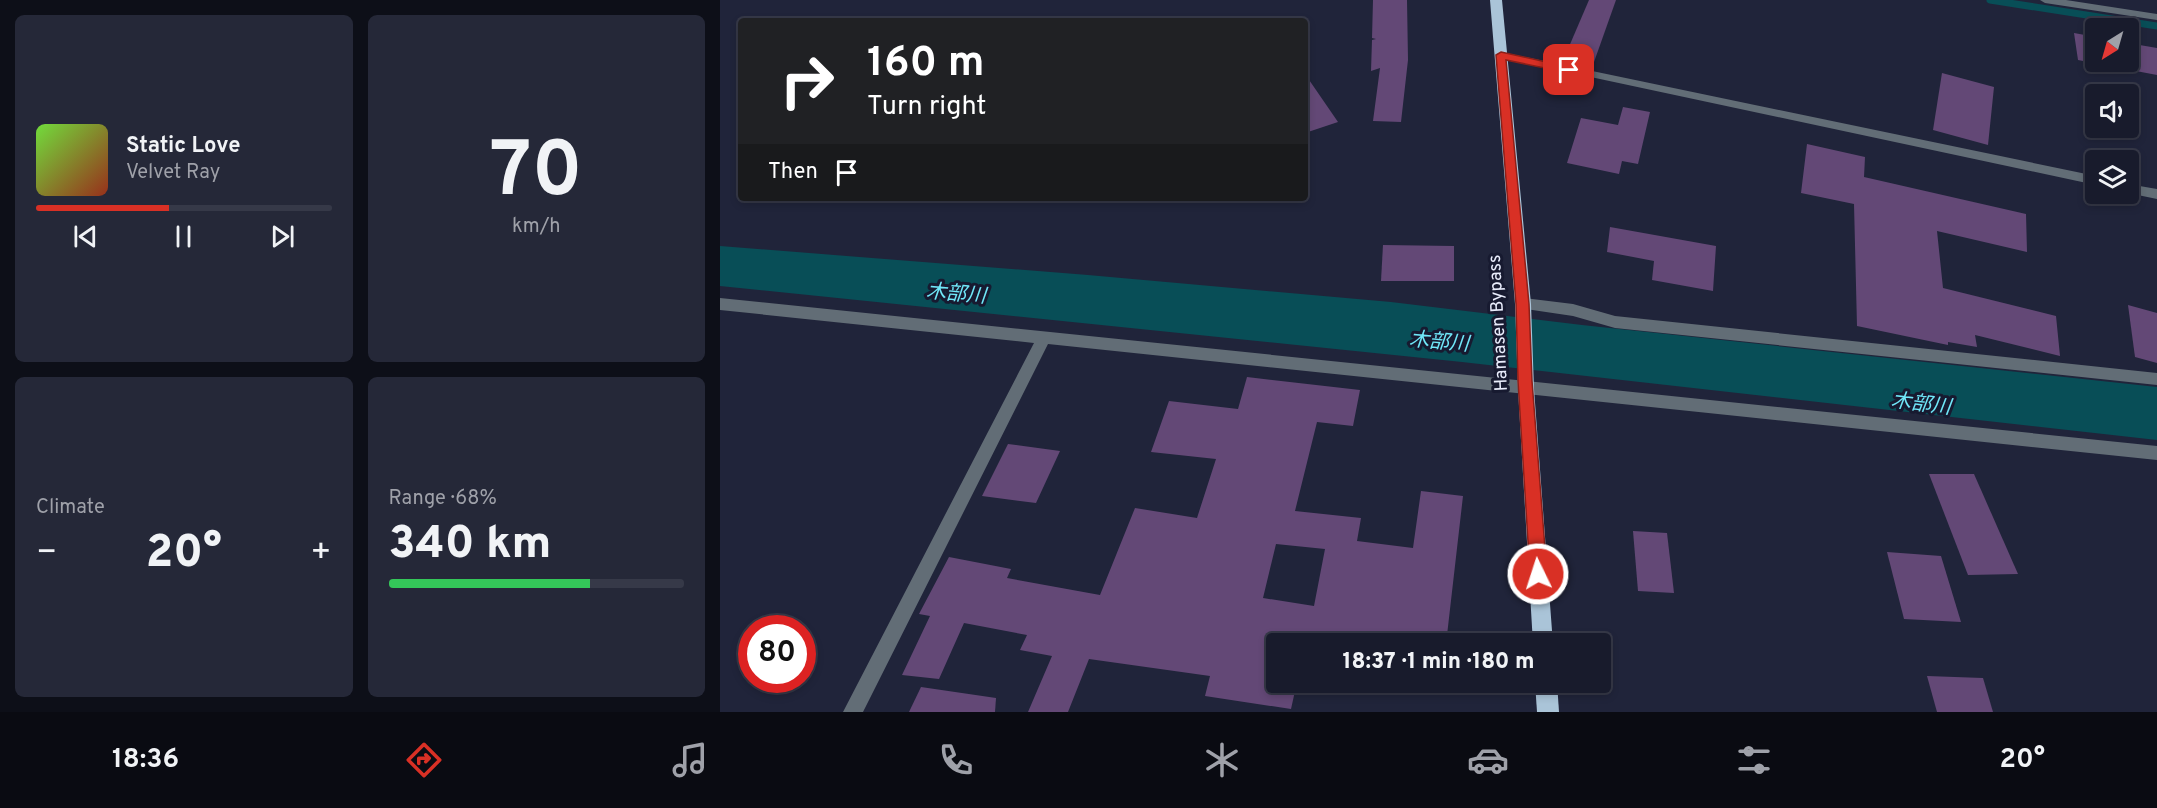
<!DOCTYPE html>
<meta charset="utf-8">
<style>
:root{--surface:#181b2c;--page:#252838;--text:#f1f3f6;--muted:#9fa1a9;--line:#363948;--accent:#d93025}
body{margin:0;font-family:Overpass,"Noto Sans JP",sans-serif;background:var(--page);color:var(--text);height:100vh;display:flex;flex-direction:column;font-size:22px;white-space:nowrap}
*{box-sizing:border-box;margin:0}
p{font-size:20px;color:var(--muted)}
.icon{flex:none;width:33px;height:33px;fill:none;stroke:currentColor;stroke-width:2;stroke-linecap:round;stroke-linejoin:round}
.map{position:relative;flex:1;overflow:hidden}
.panel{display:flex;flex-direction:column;gap:15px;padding:15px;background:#0d0f18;width:720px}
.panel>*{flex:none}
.hud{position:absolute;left:18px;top:18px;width:570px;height:183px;border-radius:6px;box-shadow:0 3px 9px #0003,0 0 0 2px var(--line);background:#202124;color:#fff;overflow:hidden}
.needle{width:39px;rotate:217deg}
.buttons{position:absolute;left:1365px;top:18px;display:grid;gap:12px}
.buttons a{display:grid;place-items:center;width:54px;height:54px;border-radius:6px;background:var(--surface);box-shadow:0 3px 9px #0003,0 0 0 2px var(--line);font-size:30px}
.speed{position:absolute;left:18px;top:615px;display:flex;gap:12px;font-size:30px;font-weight:700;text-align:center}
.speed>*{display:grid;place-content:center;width:78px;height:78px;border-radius:50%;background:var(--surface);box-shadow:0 3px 9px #0003,0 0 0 2px var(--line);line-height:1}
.speed .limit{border:9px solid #d22;background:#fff;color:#111}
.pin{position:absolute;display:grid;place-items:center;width:51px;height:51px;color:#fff;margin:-26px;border-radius:12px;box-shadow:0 3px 9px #0006}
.me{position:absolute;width:66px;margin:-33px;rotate:356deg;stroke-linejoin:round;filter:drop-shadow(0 0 4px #0008)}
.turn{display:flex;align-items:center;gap:21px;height:126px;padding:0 30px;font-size:27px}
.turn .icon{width:78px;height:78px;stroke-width:2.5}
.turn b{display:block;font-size:42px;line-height:51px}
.then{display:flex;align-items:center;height:57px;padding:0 30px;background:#0003;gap:12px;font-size:22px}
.big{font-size:45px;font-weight:800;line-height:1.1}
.panel .tile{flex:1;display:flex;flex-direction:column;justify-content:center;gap:9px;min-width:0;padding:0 21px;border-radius:9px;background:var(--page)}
.panel .dial{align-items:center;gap:0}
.dial b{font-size:78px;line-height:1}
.song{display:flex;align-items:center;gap:18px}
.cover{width:72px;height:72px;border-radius:9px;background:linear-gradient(135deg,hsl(100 70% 55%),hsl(10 70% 35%))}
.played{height:6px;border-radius:3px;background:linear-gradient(90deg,var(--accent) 45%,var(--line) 45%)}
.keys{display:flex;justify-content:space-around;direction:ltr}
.heat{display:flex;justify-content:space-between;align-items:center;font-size:33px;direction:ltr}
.charge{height:9px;border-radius:4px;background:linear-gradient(90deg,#34c759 68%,var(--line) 0)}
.panel .tiles{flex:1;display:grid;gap:15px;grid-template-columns:repeat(2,1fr)}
.trip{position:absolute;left:546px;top:633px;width:345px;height:60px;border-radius:6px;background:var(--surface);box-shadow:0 3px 9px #0003,0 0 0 2px var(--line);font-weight:800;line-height:60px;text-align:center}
.tabs{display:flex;height:96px;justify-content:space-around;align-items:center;background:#0a0b12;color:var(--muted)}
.tabs .icon{width:42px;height:42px}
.tabs .on{color:var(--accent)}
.tabs b{font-size:27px;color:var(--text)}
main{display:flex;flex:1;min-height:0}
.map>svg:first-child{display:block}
.water{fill:#084e57}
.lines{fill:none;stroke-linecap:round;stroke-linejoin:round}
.stream{stroke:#084e57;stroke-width:7}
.building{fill:#634876;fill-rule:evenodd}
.minor{fill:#626d76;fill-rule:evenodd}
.trunk{fill:#aac4d8;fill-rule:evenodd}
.route{fill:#d93025;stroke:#8d1f18;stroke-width:1.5}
.labels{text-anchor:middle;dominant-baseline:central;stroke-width:6;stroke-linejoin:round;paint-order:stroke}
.street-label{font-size:18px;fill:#e9edfc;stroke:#171a30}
.water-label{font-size:20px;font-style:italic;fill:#70e8f9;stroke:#171a30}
</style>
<main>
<section class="panel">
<div class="tiles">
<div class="tile">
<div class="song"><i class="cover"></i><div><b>Static Love</b><p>Velvet Ray</p></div></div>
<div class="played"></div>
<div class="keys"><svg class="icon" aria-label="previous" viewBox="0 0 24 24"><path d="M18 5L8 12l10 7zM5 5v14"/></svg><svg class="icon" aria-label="pause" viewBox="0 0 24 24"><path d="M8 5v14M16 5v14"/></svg><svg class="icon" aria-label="next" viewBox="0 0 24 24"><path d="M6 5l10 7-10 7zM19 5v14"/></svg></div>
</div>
<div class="tile dial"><b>70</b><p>km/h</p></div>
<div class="tile"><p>Climate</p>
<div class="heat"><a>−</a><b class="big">20°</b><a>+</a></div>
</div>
<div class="tile"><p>Range · 68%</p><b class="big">340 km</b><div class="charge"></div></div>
</div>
</section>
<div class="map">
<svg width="1437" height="712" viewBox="0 0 1437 712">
<rect width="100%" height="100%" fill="#20243a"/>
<polygon class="water" points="0,246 368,275 671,302 862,325 1437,387 1437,440 742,362 0,286"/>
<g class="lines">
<polyline class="stream" points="1270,0 1437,26"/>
</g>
<g class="building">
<polygon points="653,0 687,0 688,60 681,122 653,121 660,68 651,71 652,40 656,39 652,38"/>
<polygon points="869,0 896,0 874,62 845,56"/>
<polygon points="1354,33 1376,37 1376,62 1408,62 1408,43 1437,48 1437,75 1358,60"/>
<polygon points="1222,73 1274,87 1268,145 1213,130"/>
<polygon points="585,74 618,122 585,133"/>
<polygon points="903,107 930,112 918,164 902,161 899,174 847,163 861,118 898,125"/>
<polygon points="1087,144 1145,157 1144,177 1306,214 1307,252 1217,231 1223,288 1336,316 1340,356 1255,335 1257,347 1228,342 1228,345 1137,326 1134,204 1081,193"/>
<polygon points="890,227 996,246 993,291 932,280 934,261 887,252"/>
<polygon points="663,245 734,246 734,281 661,281"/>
<polygon points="1408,305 1437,313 1437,363 1415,357"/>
<path d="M527,377l113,13 -7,36 -36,-4 -22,89 66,7 -4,23 56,7 8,-57 42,5 -17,148h-109l-31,-4 -1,4h-29v38h21l-6,27 -86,-13 5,-20 -121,-17 -21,53h-40l24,-56 -32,-6 7,-15 -63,-12 -25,56 -37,-4 28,-59 -11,-2 30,-57 62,12 -4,9 93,17 35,-87 62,10 19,-59 -65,-7 18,-51 69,8zM556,544l49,5 -11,57 -51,-8z"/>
<polygon points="288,444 340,451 316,503 262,496"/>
<polygon points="1209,474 1254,474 1298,574 1248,575"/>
<polygon points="913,531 947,533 954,593 918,591"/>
<polygon points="1167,552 1221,556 1241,622 1184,619"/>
<polygon points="1207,676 1263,678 1273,712 1217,712"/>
<polygon points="201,687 276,698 275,712 189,712"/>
</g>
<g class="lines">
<g class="minor">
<polygon points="1320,0 1346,0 1437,14 1437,20 1325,3"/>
<polygon points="781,52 1376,176 1376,185 777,57 777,53"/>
<polygon points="1408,184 1437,189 1437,199 1408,193"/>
<polygon points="0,298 1437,446 1437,460 328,344 143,712 123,712 314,343 0,310"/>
<polygon points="803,298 853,304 895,316 1437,373 1437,385 895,328 853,316 798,308 796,304 798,300"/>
</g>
<g class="trunk">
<polygon points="770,0 782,0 811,304 814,389 833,644 813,644 798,389 795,304"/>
<polygon points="815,682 837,682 839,712 817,712"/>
</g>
</g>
<polygon class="route" points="781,52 849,67 855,70 849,73 786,60 809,304 812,381 827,574 824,580 818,582 813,580 810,574 798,381 796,304 776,55"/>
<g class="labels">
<g class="street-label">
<text transform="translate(779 323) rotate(-93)">Hamasen Bypass</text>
</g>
<g class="water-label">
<text transform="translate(236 295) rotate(5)">木部川</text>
<text transform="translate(719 343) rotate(5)">木部川</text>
<text transform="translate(1201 405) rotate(7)">木部川</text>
</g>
</g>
</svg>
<div class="buttons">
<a><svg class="needle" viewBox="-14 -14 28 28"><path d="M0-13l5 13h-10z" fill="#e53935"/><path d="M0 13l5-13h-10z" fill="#9fa1a9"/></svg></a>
<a><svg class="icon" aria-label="sound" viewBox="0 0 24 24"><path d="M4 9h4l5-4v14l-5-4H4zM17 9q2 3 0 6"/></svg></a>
<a><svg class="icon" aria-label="layers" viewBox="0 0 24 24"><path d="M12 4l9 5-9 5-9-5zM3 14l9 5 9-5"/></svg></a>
</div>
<div class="speed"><div class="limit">80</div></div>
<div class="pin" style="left:849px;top:70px;background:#d93025"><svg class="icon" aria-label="arrive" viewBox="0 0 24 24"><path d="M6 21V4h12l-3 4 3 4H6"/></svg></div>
<svg class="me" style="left:818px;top:574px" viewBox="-20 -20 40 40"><circle r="17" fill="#d93025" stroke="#fff" stroke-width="3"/><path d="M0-11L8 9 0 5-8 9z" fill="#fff"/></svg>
<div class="trip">18:37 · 1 min · 180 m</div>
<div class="hud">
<div class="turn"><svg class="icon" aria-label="right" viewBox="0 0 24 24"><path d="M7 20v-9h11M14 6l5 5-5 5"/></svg><div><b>160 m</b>Turn right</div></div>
<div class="then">Then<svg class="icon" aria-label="arrive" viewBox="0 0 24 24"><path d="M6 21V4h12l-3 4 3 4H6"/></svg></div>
</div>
</div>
</main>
<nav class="tabs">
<b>18:36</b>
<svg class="icon on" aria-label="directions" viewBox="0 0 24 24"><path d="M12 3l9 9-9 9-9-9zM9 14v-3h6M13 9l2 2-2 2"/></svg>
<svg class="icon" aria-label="music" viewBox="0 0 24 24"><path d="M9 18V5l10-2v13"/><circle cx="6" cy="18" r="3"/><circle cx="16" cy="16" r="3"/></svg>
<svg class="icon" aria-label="phone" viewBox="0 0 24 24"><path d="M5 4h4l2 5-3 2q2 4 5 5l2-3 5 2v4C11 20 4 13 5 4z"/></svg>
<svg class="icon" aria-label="climate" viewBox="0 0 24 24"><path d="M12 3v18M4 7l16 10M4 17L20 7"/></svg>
<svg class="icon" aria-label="car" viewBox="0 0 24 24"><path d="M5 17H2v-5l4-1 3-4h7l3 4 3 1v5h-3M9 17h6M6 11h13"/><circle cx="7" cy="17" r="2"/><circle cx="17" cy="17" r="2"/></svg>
<svg class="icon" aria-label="filters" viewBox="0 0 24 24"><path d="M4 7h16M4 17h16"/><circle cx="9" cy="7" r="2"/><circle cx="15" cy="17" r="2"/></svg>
<b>20°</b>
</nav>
